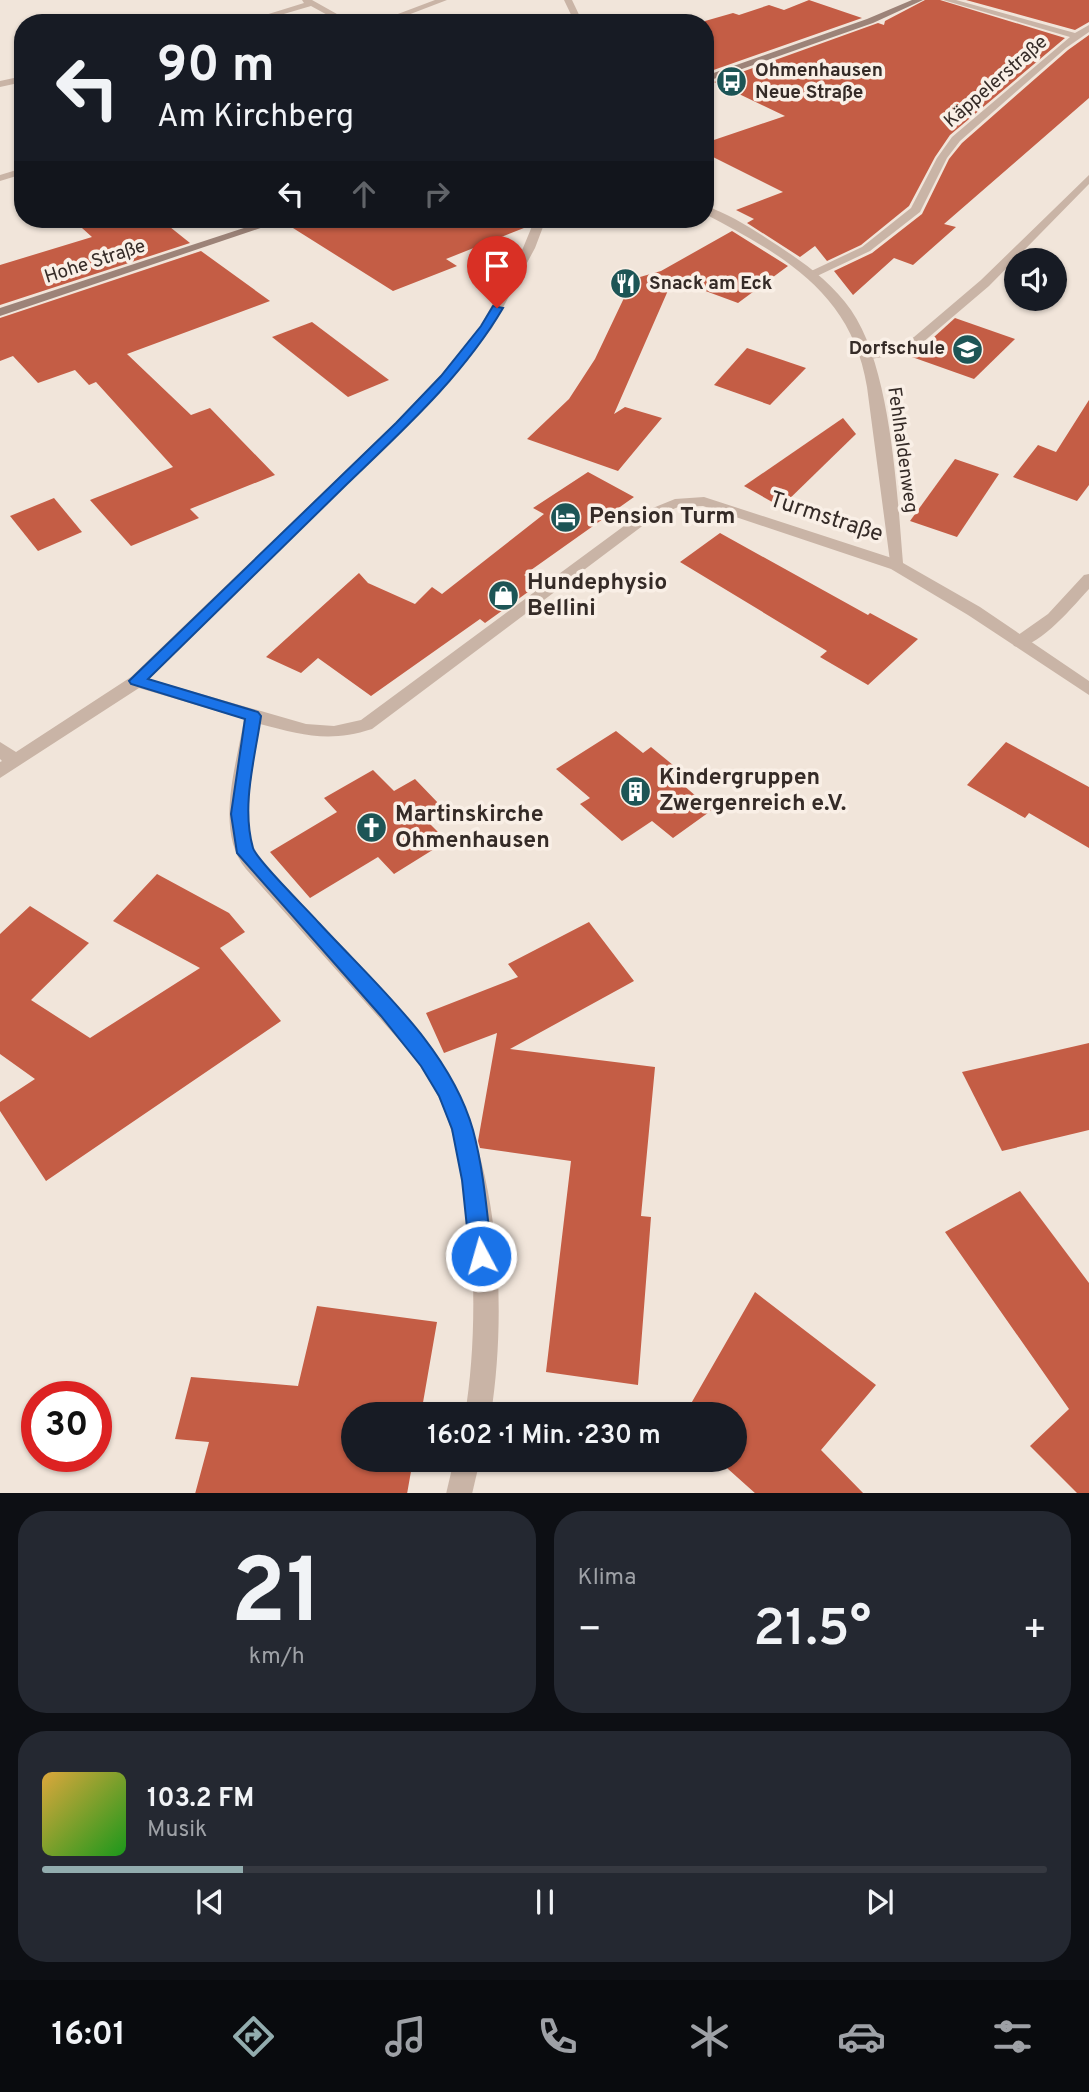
<!DOCTYPE html>
<html lang="de">
<meta charset="utf-8">
<style>
:root{--surface:#171b24;--page:#242831;--text:#f1f3f6;--muted:#9ea1a6;--line:#363941;--accent:#92acae}
body{margin:0;font-family:Overpass,sans-serif;background:var(--page);color:var(--text);height:100vh;display:flex;flex-direction:column;font-size:26px;white-space:nowrap}
*{box-sizing:border-box;margin:0}
p{font-size:23px;color:var(--muted)}
.icon{flex:none;width:38px;height:38px;fill:none;stroke:currentColor;stroke-width:2;stroke-linecap:round;stroke-linejoin:round}
.map{position:relative;height:1493px;overflow:hidden}
.side{display:flex;flex-direction:column;gap:18px;padding:18px;background:#0d0f14;flex:1}
.side>*{flex:none}
.hud{position:absolute;left:14px;top:14px;width:700px;height:214px;border-radius:28px;box-shadow:0 2px 5px #0004;background:#171b24;color:var(--text);overflow:hidden}
.controls{position:absolute;left:1004px;top:248px;display:grid;gap:14px}
.controls a{display:grid;place-items:center;width:63px;height:63px;border-radius:50%;background:var(--surface);box-shadow:0 2px 5px #0004;font-size:35px}
.speed{position:absolute;left:21px;top:1381px;display:flex;gap:14px;font-size:35px;font-weight:700;text-align:center}
.speed>*{display:grid;place-content:center;width:91px;height:91px;border-radius:50%;background:var(--surface);box-shadow:0 2px 5px #0004;line-height:1}
.speed .limit{border:10px solid #d22;background:#fff;color:#111}
.pin{position:absolute;display:grid;place-items:center;width:60px;height:60px;color:#fff;margin:-72px -30px;border-radius:50% 50% 50% 0;rotate:-45deg;box-shadow:0 0 7px #0007}
.pin .icon{rotate:45deg}
.me{position:absolute;width:77px;margin:-38px;rotate:354deg;stroke-linejoin:round;filter:drop-shadow(0 0 5px #0008)}
.turn{display:flex;align-items:center;gap:24px;height:147px;padding:0 28px;font-size:32px}
.turn .icon{width:91px;height:91px;stroke-width:2.5}
.turn b{display:block;font-size:49px;line-height:60px}
.lanes{display:flex;align-items:center;height:66px;padding:0 28px;background:#0003;justify-content:center;gap:35px;direction:ltr}
.lanes .off{opacity:.35}
.big{font-size:52px;font-weight:600;line-height:1.1}
.side .card{flex:1;display:flex;flex-direction:column;justify-content:center;gap:10px;min-width:0;padding:0 24px;border-radius:28px;background:var(--page)}
.side .dial{align-items:center;gap:0}
.dial b{font-size:91px;line-height:1}
.song{display:flex;align-items:center;gap:21px}
.cover{width:84px;height:84px;border-radius:10px;background:linear-gradient(135deg,hsl(40 70% 55%),hsl(120 70% 35%))}
.played{height:7px;border-radius:4px;background:linear-gradient(90deg,var(--accent) 20%,var(--line) 20%)}
.keys{display:flex;justify-content:space-around;direction:ltr}
.heat{display:flex;justify-content:space-between;align-items:center;font-size:38px;direction:ltr}
.side .tiles{flex:1;display:grid;gap:18px;grid-template-columns:1fr 1fr}
.card:last-child{grid-column:span 2}
.trip{position:absolute;left:341px;top:1402px;width:406px;height:70px;border-radius:35px;background:var(--surface);box-shadow:0 2px 5px #0004;font-weight:600;line-height:70px;text-align:center}
.menu{display:flex;height:112px;justify-content:space-around;align-items:center;background:#090b0e;color:var(--muted)}
.menu .icon{width:49px;height:49px}
.menu .selected{color:var(--accent)}
.menu b{font-size:32px;color:var(--text)}
.map>svg:first-child{display:block}
.building{fill:#c45d45}
.lines{fill:none;stroke-linecap:round;stroke-linejoin:round}
.minor{fill:#c9b4a6;fill-rule:evenodd}
.tertiary{fill:#c9b4a6;fill-rule:evenodd}
.secondary{fill:#9c8378;fill-rule:evenodd}
.route{fill:#1a73e8;stroke:#114b97;stroke-width:2}
.labels{text-anchor:middle;dominant-baseline:central;stroke-width:7;stroke-linejoin:round;paint-order:stroke}
.far-poi-label{font-size:19px;font-weight:bold;fill:#352b27;stroke:#f9efe6;text-anchor:start}
.far-street-label{font-size:19px;fill:#352b27;stroke:#f9efe6}
.poi-label{font-size:23px;font-weight:bold;fill:#352b27;stroke:#f9efe6;text-anchor:start}
.street-label{font-size:23px;fill:#352b27;stroke:#f9efe6}
</style>
<div class="map">
<svg width="1089" height="1494" viewBox="0 0 1089 1494">
<rect width="100%" height="100%" fill="#f1e5da"/>
<g class="building">
<polygon points="809,0 862,18 705,73 705,21 733,13 739,15 769,5 784,10"/>
<polygon points="925,0 940,0 1065,38 950,135 935,157 909,206 861,245 827,261 815,246 800,257 747,223 754,219 736,210 783,192 705,153 705,143 785,116 714,82 878,23 884,25 885,21"/>
<polygon points="966,0 1089,0 1089,22 1075,30"/>
<polygon points="1089,35 1089,98 944,224 956,227 913,265 894,258 853,295 834,271 872,253 922,214 949,159 962,143 1068,50"/>
<polygon points="72,219 160,219 190,243 0,305 0,265 92,237"/>
<polygon points="290,219 399,219 410,226 420,222 426,226 445,219 532,219 529,226 446,259 457,266 393,291 285,223"/>
<polygon points="732,231 788,266 738,303 673,279 614,414 625,407 662,418 618,471 527,439 569,399 595,359 633,279 661,271"/>
<polygon points="201,251 270,301 127,354 191,415 210,408 275,475 190,509 199,518 131,546 90,500 173,467 96,382 89,385 75,370 38,383 13,356 0,361 0,318"/>
<polygon points="955,318 1015,339 974,379 912,357"/>
<polygon points="312,322 389,380 348,397 272,337"/>
<polygon points="747,348 806,368 770,405 714,385"/>
<polygon points="1089,400 1089,485 1077,501 1013,477 1038,445 1056,452"/>
<polygon points="843,418 856,434 781,507 744,486"/>
<polygon points="955,459 999,474 957,537 910,521"/>
<polygon points="588,472 634,497 524,575 539,584 485,623 480,619 371,696 318,658 301,673 266,657 359,573 368,583 415,604 432,587 442,594 544,514 533,508"/>
<polygon points="54,498 82,532 38,551 10,516"/>
<polygon points="720,533 868,615 870,613 918,639 868,685 820,657 827,651 680,562"/>
<polygon points="616,731 643,753 651,747 690,779 682,784 712,810 673,838 652,821 622,841 580,804 590,798 556,769"/>
<polygon points="1006,742 1089,787 1089,848 1029,813 1025,818 967,785"/>
<polygon points="373,770 394,791 415,779 440,805 422,816 447,841 394,874 378,857 310,898 270,852 337,812 324,798"/>
<polygon points="157,874 229,913 245,932 220,948 281,1021 46,1181 0,1111 0,1102 35,1079 0,1054 0,934 30,906 89,943 31,1000 90,1038 200,968 113,921"/>
<polygon points="589,922 634,981 510,1049 655,1067 641,1216 651,1217 638,1385 546,1372 571,1161 480,1148 478,1141 497,1033 444,1053 426,1013 518,977 508,964"/>
<polygon points="1089,1043 1089,1130 1002,1151 962,1072"/>
<polygon points="1020,1191 1089,1283 1089,1494 1078,1494 1030,1446 1069,1409 945,1232"/>
<polygon points="755,1292 876,1385 821,1450 864,1494 756,1494 718,1460 735,1460 735,1414 685,1414"/>
<polygon points="317,1306 437,1322 421,1414 354,1414 354,1460 413,1460 407,1494 195,1494 209,1442 175,1439 191,1377 298,1386"/>
</g>
<g class="lines">
<g class="minor">
<polygon points="302,0 312,0 353,23 342,23 311,6 253,23 239,23 304,3"/>
<polygon points="435,0 447,0 387,23 374,23"/>
<polygon points="564,0 572,0 583,23 575,23"/>
<polygon points="943,0 956,0 1075,33 1089,25 1089,32 1066,48 960,141 947,158 920,212 870,251 815,277 807,277 807,273 862,247 911,208 937,158 952,137 1070,37"/>
<polygon points="23,76 23,82 0,87 0,81"/>
<polygon points="23,168 23,174 0,181 0,175"/>
<polygon points="1089,175 1089,184 989,286 922,343 901,354 864,360 864,354 893,348 914,337 981,280"/>
<path d="M535,219h11l-11,29 -43,80 -42,54 -301,297 157,45 28,2 27,-6 282,-208 32,-13 29,-2 197,64 3,4 -3,4h-10l-188,-63 -25,1 -25,11 -281,211c-43,14 -70,6 -112,-5 -6,42 -18,86 -6,128 11,14 24,26 36,39 44,48 92,94 133,145 76,95 86,262 68,378h-26c15,-88 12,-239 -28,-320 -8,-16 -18,-30 -29,-44l-162,-181c-32,-39 -9,-105 -2,-150l-105,-31 -139,90v-16l2,-1 -2,-2v-17l16,10 115,-75 264,-254 45,-47 40,-49 43,-79z"/>
<path d="M1089,574v15c-14,15 -53,63 -75,57l-2,-4 2,-4 34,-24 36,-39z"/>
<polygon points="454,1460 480,1460 472,1494 446,1494"/>
</g>
<path class="tertiary" d="M705,206c26,8 52,26 75,41 26,17 53,37 71,63 40,58 46,182 52,253l77,44 109,74v14l-121,-80 -77,-46 -24,-182c-15,-94 -84,-132 -162,-173z"/>
<g class="secondary">
<polygon points="912,0 923,0 873,23 705,82 705,76 867,19"/>
<polygon points="271,219 287,219 0,316 0,308"/>
</g>
</g>
<path class="route" d="M493,306l10,2c-40,68 -100,122 -156,176 -66,65 -133,130 -199,195l110,33 3,4c-6,42 -20,90 -8,132 4,13 54,61 66,75 56,61 131,125 154,207 11,41 14,84 19,126l-3,8 -8,3 -8,-3 -3,-8 -8,-76 -10,-51 -13,-33 -18,-30 -40,-50 -144,-163 -6,-39 14,-95 -114,-35 -2,-3 267,-258 45,-47 40,-50z"/>
<defs>
<symbol id="bus-disc" viewBox="-11 -11 22 22"><circle r="9.5" fill="#1d5556" stroke="#f9efe6"/><path d="M-5-6H5V4H4V6H2V4H-2V6H-4V4H-5ZM-3.5-4V0h7V-4ZM-3.5 1.2v1.5H-2V1.2ZM2 1.2v1.5H3.5V1.2Z" fill="#fff"/></symbol>
<symbol id="restaurant-disc" viewBox="-11 -11 22 22"><circle r="9.5" fill="#1d5556" stroke="#f9efe6"/><path d="M-5-6h1v4h1v-4h1v4h1v-4h1v5L-1.5 .5V6h-2V.5L-5-1ZM5-6V6H3V1.5H1.5Q1.5-4 5-6Z" fill="#fff"/></symbol>
<symbol id="school-disc" viewBox="-11 -11 22 22"><circle r="9.5" fill="#1d5556" stroke="#f9efe6"/><path d="M0-5L7-2L0 1L-7-2ZM-4 1L0 2.5L4 1V4Q0 6-4 4Z" fill="#fff"/></symbol>
<symbol id="hotel-disc" viewBox="-11 -11 22 22"><circle r="9.5" fill="#1d5556" stroke="#f9efe6"/><path d="M-6-4.5h1.5V1H6V5H4.5V3h-9V5H-6ZM-4 0a1.8 1.8 0 1 1 3.6 0ZM.5 0V-2.5h3Q6-2.5 6 0Z" fill="#fff"/></symbol>
<symbol id="shop-disc" viewBox="-11 -11 22 22"><circle r="9.5" fill="#1d5556" stroke="#f9efe6"/><path d="M-5-2.5h2.3a2.7 3.5 0 0 1 5.4 0H5L5.5 6h-11ZM-1.5-2.5h3a1.5 2.3 0 0 0-3 0Z" fill="#fff"/></symbol>
<symbol id="building-disc" viewBox="-11 -11 22 22"><circle r="9.5" fill="#1d5556" stroke="#f9efe6"/><path d="M-4-6H4V6H1V3H-1V6H-4ZM-2.5-4.3h1.7v1.8h-1.7ZM.8-4.3h1.7v1.8H.8ZM-2.5-1h1.7V.8h-1.7ZM.8-1h1.7V.8H.8Z" fill="#fff"/></symbol>
<symbol id="church-disc" viewBox="-11 -11 22 22"><circle r="9.5" fill="#1d5556" stroke="#f9efe6"/><path d="M-1.2-6h2.4v3.5h3.3v2.4h-3.3V6h-2.4V-.1h-3.3v-2.4h3.3Z" fill="#fff"/></symbol>
</defs>
<g fill-rule="evenodd">
<use href="#bus-disc" x="714" y="64" width="35" height="35"/>
<use href="#restaurant-disc" x="608" y="266" width="35" height="35"/>
<use href="#school-disc" x="950" y="332" width="35" height="35"/>
<use href="#hotel-disc" x="548" y="500" width="35" height="35"/>
<use href="#shop-disc" x="486" y="578" width="35" height="35"/>
<use href="#building-disc" x="618" y="774" width="35" height="35"/>
<use href="#church-disc" x="354" y="810" width="35" height="35"/>
</g>
<g class="labels">
<g class="far-poi-label">
<text x="755" y="71">Ohmenhausen<tspan x="755" dy="22">Neue Straße</tspan></text>
<text x="649" y="284">Snack am Eck</text>
<text x="945" y="349" text-anchor="end">Dorfschule</text>
</g>
<g class="far-street-label">
<text transform="translate(996 82) rotate(-41)">Käppelerstraße</text>
<text transform="translate(95 262) rotate(-18)">Hohe Straße</text>
<text transform="translate(902 450) rotate(82)">Fehlhaldenweg</text>
</g>
<g class="poi-label">
<text x="589" y="517">Pension Turm</text>
<text x="527" y="583">Hundephysio<tspan x="527" dy="26">Bellini</tspan></text>
<text x="659" y="778">Kindergruppen<tspan x="659" dy="26">Zwergenreich e.V.</tspan></text>
<text x="395" y="815">Martinskirche<tspan x="395" dy="26">Ohmenhausen</tspan></text>
</g>
<g class="street-label">
<text transform="translate(826 518) rotate(18)">Turmstraße</text>
</g>
</g>
</svg>
<div class="controls">
<a><svg class="icon" aria-label="sound" viewBox="0 0 24 24"><path d="M4 9h4l5-4v14l-5-4H4zM17 9q2 3 0 6"/></svg></a>
</div>
<div class="speed"><div class="limit">30</div></div>
<div class="pin" style="left:497px;top:308px;background:#d93025"><svg class="icon" aria-label="arrive" viewBox="0 0 24 24"><path d="M6 21V4h12l-3 4 3 4H6"/></svg></div>
<svg class="me" style="left:481px;top:1256px" viewBox="-20 -20 40 40"><circle r="17" fill="#1a73e8" stroke="#fff" stroke-width="3"/><path d="M0-11L8 9 0 5-8 9z" fill="#fff"/></svg>
<div class="trip">16:02 · 1 Min. · 230 m</div>
<div class="hud">
<div class="turn"><svg class="icon" aria-label="left" viewBox="0 0 24 24"><path d="M17 20v-9H6M10 6l-5 5 5 5"/></svg><div><b>90 m</b>Am Kirchberg</div></div>
<div class="lanes"><svg class="icon" aria-label="left" viewBox="0 0 24 24"><path d="M17 20v-9H6M10 6l-5 5 5 5"/></svg><svg class="icon off" aria-label="ahead" viewBox="0 0 24 24"><path d="M12 20V5M6 11l6-6 6 6"/></svg><svg class="icon off" aria-label="right" viewBox="0 0 24 24"><path d="M7 20v-9h11M14 6l5 5-5 5"/></svg></div>
</div>
</div>
<section class="side">
<div class="tiles">
<div class="card dial"><b>21</b><p>km/h</p></div>
<div class="card"><p>Klima</p>
<div class="heat"><a>−</a><b class="big">21.5°</b><a>+</a></div>
</div>
<div class="card">
<div class="song"><i class="cover"></i><div><b>103.2 FM</b><p>Musik</p></div></div>
<div class="played"></div>
<div class="keys"><svg class="icon" aria-label="previous" viewBox="0 0 24 24"><path d="M18 5L8 12l10 7zM5 5v14"/></svg><svg class="icon" aria-label="pause" viewBox="0 0 24 24"><path d="M8 5v14M16 5v14"/></svg><svg class="icon" aria-label="next" viewBox="0 0 24 24"><path d="M6 5l10 7-10 7zM19 5v14"/></svg></div>
</div>
</div>
</section>
<nav class="menu">
<b>16:01</b>
<svg class="icon selected" aria-label="directions" viewBox="0 0 24 24"><path d="M12 3l9 9-9 9-9-9zM9 14v-3h6M13 9l2 2-2 2"/></svg>
<svg class="icon" aria-label="music" viewBox="0 0 24 24"><path d="M9 18V5l10-2v13"/><circle cx="6" cy="18" r="3"/><circle cx="16" cy="16" r="3"/></svg>
<svg class="icon" aria-label="phone" viewBox="0 0 24 24"><path d="M5 4h4l2 5-3 2q2 4 5 5l2-3 5 2v4C11 20 4 13 5 4z"/></svg>
<svg class="icon" aria-label="climate" viewBox="0 0 24 24"><path d="M12 3v18M4 7l16 10M4 17L20 7"/></svg>
<svg class="icon" aria-label="car" viewBox="0 0 24 24"><path d="M5 17H2v-5l4-1 3-4h7l3 4 3 1v5h-3M9 17h6M6 11h13"/><circle cx="7" cy="17" r="2"/><circle cx="17" cy="17" r="2"/></svg>
<svg class="icon" aria-label="filters" viewBox="0 0 24 24"><path d="M4 7h16M4 17h16"/><circle cx="9" cy="7" r="2"/><circle cx="15" cy="17" r="2"/></svg>
</nav>
